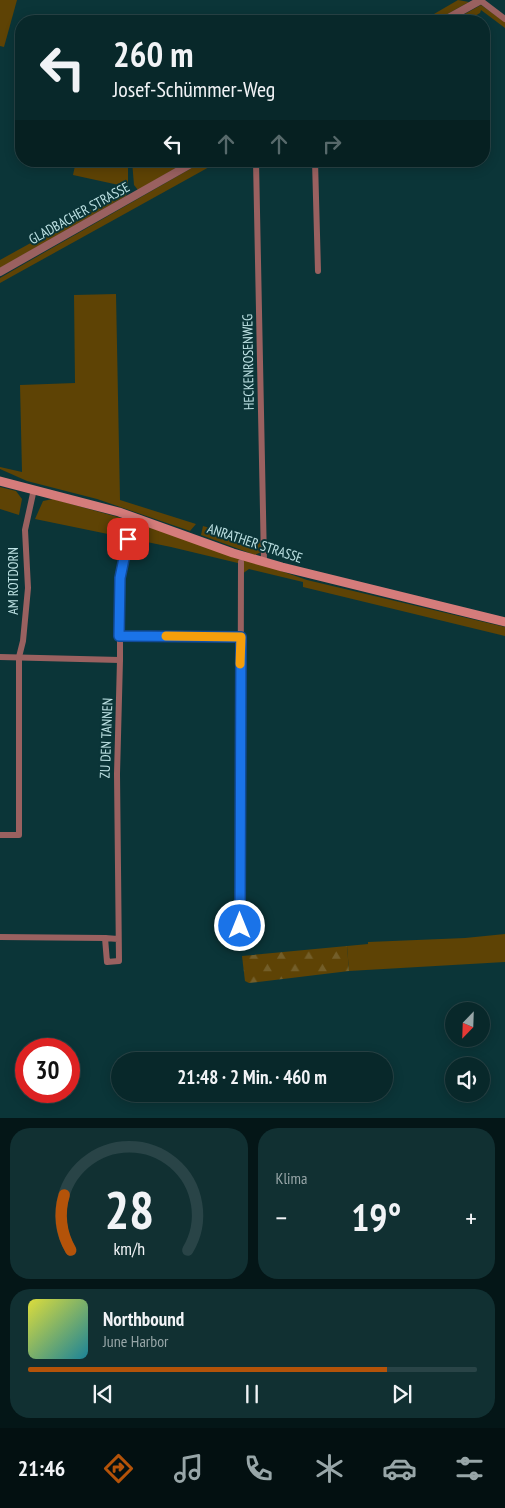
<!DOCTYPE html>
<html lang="de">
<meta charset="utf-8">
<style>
:root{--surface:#08282a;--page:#113032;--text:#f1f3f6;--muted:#98a6a8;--line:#294447;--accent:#b45309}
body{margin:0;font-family:"PT Sans Narrow",sans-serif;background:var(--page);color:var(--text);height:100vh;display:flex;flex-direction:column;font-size:19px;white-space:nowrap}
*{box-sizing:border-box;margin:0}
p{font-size:16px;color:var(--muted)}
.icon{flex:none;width:28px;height:28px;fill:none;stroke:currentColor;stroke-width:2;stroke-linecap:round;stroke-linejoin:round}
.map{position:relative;height:1118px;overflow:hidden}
.side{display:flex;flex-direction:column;gap:10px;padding:10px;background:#041617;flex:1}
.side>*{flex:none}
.top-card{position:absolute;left:15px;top:15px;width:475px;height:152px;border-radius:20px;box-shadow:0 2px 12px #0003,0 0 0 1px var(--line);background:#08282a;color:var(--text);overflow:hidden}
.needle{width:32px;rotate:203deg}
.fabs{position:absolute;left:445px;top:1002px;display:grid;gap:10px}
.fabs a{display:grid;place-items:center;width:45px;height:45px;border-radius:50%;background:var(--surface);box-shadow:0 2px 12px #0003,0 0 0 1px var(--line);font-size:25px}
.speed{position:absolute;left:15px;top:1038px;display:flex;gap:10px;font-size:25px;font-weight:700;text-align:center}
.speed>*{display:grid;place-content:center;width:65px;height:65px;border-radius:50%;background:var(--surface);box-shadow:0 2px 12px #0003,0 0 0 1px var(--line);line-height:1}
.speed .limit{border:8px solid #d22;background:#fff;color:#111}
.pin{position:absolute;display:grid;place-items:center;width:42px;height:42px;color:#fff;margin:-21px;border-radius:10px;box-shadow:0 2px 8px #0006}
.me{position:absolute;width:55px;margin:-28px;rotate:0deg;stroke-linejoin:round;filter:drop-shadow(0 0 4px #0008)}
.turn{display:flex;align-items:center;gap:18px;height:105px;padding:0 15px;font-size:22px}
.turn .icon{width:65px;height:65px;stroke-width:2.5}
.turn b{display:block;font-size:35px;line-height:42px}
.lanes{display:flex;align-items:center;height:48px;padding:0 15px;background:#0003;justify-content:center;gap:25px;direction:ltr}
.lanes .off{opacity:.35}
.big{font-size:38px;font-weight:700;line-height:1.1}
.side .card{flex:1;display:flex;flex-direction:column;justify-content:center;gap:8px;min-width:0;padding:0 18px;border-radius:20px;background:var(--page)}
.side .dial{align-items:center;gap:0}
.dial svg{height:130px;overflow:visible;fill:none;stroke:var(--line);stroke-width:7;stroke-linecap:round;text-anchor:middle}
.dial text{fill:var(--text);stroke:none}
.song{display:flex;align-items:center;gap:15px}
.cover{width:60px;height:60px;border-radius:8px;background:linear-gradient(135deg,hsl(60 70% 55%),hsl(190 70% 35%))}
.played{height:5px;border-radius:2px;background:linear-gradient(90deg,var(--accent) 80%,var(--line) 80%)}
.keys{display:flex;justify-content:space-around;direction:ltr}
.heat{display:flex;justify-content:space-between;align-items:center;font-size:28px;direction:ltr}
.side .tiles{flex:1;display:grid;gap:10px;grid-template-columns:1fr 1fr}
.card:last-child{grid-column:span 2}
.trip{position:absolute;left:111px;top:1052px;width:282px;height:50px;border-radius:25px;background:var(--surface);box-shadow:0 2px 12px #0003,0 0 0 1px var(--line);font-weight:700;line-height:50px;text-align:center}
.dock{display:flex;height:80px;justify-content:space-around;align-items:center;background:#031011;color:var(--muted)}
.dock .icon{width:35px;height:35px}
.dock .active{color:var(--accent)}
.dock b{font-size:22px;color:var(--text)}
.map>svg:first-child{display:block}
.grass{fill:#5e4305}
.forest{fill:url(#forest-firs)}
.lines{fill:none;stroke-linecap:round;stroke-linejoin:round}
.minor{stroke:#9a6160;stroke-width:6}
.tertiary{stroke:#9a6160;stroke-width:8}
.secondary{stroke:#d57c7b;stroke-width:9}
.route-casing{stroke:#114b97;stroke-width:12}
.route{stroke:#1a73e8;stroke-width:9}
.slow{stroke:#f59e0b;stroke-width:9}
.labels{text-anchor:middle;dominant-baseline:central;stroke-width:4;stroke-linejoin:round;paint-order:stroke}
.street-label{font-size:14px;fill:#bee2e4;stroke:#0b3538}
</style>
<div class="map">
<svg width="505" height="1118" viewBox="0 0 505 1118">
<defs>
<pattern id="forest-firs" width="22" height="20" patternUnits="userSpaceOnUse" patternTransform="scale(1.25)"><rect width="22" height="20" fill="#5e4305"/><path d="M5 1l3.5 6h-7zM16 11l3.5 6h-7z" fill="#735e29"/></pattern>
</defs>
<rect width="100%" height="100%" fill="#0b3538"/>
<g class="grass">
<polygon points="0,0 17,0 4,47 0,46"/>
<polygon points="458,0 469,2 435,21 422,21"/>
<polygon points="481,5 505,22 505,28 481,10 480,13 466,21 452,21"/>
<polygon points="76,161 128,161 128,187 73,175"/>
<polygon points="132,161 188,161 138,190 134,185"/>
<polygon points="204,161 220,161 0,283 0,278 12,271"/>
<polygon points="128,189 126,196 0,268 0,260"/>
<polygon points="116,294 120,500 196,524 190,531 97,499 27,481 0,469 0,467 22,472 20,385 75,383 74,295"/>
<polygon points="0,487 16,491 22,499 19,515 0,509"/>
<polygon points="53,499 150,526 307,580 505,627 505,636 303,587 303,582 249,569 242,574 242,564 171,547 35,519 43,501"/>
<polygon points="203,526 261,543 261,552 255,555 201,535"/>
<polygon points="505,934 505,962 349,971 347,946 368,944 368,942 465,938"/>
</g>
<polygon class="forest" points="347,946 349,971 249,983 245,981 242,956"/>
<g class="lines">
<g class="minor">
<polyline points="480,0 505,19"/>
<polyline points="256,161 264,562"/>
<polyline points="315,161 318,271"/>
<polyline points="119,636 241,637"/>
<polyline points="0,657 120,660"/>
<polyline points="0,835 19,835 19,657 23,641 28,588 25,530 34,489"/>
<polyline points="0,937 105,938"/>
<polyline points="118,939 105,938 107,962 119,961 117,774 120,660 120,578 128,539"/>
<polyline points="240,942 241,562"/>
</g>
<g class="tertiary">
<polyline points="443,21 481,0"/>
<polyline points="0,272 196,161"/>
</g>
<polyline class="secondary" points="0,481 119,512 233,553 282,567 505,622"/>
</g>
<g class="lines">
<defs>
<polyline id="route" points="128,539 120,578 119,636 241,637 240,926"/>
</defs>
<use href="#route" class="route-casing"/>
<use href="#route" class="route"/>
<polyline class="slow" points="166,636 241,637 240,664"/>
</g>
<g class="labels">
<g class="street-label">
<text transform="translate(79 213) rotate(-29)">GLADBACHER STRASSE</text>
<text transform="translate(248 362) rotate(-91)">HECKENROSENWEG</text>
<text transform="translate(255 543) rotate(18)">ANRATHER STRASSE</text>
<text transform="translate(13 581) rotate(-90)">AM ROTDORN</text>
<text transform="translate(106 738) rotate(-88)">ZU DEN TANNEN</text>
</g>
</g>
</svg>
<div class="fabs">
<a><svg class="needle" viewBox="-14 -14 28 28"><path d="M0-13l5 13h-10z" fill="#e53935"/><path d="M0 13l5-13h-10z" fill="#98a6a8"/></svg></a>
<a><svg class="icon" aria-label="sound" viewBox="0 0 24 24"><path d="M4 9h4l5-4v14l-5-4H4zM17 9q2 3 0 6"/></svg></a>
</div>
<div class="speed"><div class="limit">30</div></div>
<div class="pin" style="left:128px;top:539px;background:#d93025"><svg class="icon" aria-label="arrive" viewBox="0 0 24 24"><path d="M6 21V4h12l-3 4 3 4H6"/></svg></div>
<svg class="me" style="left:240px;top:926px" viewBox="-20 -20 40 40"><circle r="17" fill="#1a73e8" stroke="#fff" stroke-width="3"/><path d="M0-11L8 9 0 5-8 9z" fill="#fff"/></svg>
<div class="trip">21:48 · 2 Min. · 460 m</div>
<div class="top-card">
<div class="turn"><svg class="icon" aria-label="left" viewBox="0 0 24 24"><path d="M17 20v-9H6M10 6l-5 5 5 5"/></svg><div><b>260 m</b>Josef-Schümmer-Weg</div></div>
<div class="lanes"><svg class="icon" aria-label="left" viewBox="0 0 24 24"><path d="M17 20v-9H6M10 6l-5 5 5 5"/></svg><svg class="icon off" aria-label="ahead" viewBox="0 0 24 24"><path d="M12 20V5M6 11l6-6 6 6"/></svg><svg class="icon off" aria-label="ahead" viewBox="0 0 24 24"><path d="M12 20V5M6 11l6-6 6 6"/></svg><svg class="icon off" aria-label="right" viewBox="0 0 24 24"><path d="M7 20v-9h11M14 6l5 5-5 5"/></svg></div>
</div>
</div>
<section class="side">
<div class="tiles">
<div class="card dial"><svg viewBox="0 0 100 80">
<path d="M14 69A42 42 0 1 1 86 69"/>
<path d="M14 69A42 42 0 0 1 10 35" stroke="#b45309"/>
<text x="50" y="56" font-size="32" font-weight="700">28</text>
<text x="50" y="72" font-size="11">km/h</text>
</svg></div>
<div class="card"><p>Klima</p>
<div class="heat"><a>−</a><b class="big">19°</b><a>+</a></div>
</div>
<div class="card">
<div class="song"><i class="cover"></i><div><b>Northbound</b><p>June Harbor</p></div></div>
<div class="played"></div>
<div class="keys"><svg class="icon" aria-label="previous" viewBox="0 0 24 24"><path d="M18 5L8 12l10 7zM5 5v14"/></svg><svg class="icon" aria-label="pause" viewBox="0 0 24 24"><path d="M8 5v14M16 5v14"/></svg><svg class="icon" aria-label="next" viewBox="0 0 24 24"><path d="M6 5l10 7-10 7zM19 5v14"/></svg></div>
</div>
</div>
</section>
<nav class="dock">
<b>21:46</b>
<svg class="icon active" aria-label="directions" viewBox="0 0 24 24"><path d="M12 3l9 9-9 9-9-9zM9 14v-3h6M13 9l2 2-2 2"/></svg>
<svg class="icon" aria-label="music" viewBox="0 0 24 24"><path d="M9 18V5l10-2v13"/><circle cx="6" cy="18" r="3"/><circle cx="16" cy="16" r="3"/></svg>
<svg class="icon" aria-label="phone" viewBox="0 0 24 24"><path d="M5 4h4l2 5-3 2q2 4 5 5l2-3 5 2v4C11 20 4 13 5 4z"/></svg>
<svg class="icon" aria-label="climate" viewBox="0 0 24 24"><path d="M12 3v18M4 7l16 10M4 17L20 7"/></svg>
<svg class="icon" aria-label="car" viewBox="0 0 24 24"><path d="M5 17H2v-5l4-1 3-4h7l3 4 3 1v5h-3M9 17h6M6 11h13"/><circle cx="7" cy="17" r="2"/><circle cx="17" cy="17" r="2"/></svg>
<svg class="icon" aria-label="filters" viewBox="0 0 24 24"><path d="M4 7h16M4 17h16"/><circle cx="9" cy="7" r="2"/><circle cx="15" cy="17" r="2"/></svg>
</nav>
